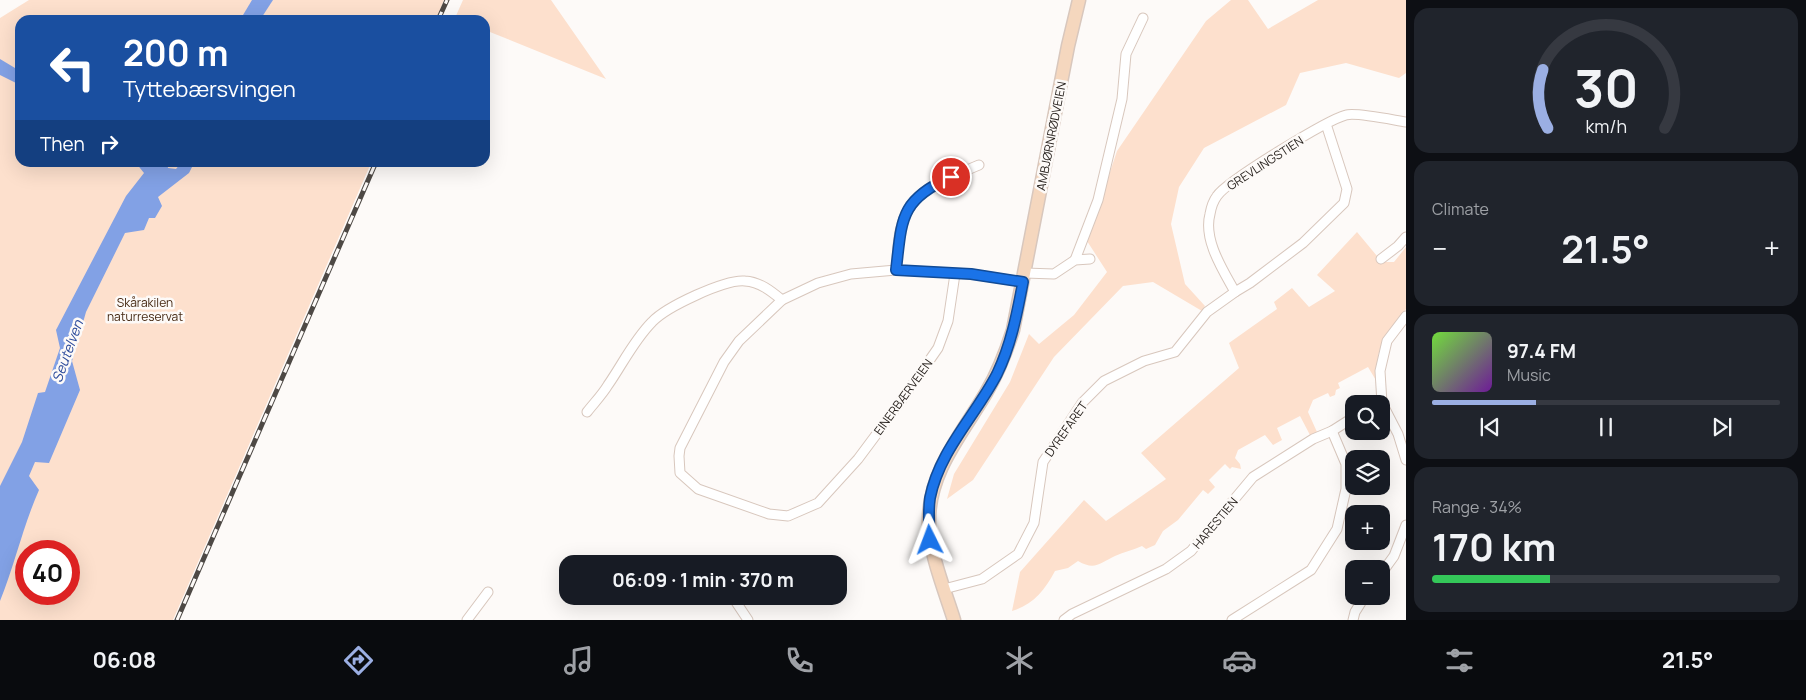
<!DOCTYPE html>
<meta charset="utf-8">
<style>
:root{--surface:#171b24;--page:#20242c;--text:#f1f3f6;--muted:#9ea1a6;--line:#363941;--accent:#9bafe3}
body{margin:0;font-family:Manrope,sans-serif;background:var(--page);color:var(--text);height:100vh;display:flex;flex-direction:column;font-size:19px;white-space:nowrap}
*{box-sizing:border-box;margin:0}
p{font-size:16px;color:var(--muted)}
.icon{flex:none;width:28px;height:28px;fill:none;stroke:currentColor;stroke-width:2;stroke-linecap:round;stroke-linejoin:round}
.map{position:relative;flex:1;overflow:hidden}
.drawer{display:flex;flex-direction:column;gap:8px;padding:8px;background:#0d0f14;width:400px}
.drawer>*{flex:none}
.banner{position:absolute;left:15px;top:15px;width:475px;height:152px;border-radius:15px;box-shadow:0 5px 20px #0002;background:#1a4fa0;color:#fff;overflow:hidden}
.tools{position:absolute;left:1345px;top:395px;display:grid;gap:10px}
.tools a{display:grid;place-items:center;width:45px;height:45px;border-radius:10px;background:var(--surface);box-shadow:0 5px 20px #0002;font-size:25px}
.speed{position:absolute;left:15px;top:540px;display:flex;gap:10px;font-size:25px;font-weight:700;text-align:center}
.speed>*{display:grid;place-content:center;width:65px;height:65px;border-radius:50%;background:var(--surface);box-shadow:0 5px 20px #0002;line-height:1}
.speed .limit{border:8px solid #d22;background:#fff;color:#111}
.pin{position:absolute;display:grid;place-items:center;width:42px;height:42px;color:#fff;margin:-21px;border:2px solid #fff;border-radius:50%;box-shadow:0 1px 5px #0007}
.me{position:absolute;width:55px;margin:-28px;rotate:357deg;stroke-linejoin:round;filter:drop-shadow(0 0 4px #0008)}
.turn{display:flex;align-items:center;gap:18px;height:105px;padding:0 25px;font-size:22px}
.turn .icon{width:65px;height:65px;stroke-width:2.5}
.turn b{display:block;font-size:35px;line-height:42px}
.then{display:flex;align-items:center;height:48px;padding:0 25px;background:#0003;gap:10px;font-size:19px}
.big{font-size:38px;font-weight:700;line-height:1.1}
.drawer .widget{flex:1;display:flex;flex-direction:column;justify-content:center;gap:8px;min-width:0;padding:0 18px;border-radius:15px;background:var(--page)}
.drawer .dial{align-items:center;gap:0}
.dial svg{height:130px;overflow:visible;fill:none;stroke:var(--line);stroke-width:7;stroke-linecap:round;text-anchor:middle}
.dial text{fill:var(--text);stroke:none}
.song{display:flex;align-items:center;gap:15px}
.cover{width:60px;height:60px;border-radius:8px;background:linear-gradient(135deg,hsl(100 70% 55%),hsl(280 70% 35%))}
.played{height:5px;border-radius:2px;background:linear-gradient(90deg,var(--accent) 30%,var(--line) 30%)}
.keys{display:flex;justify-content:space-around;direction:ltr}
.heat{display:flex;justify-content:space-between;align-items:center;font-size:28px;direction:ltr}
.charge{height:8px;border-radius:4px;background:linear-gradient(90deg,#34c759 34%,var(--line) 0)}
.trip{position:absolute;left:559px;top:555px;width:288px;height:50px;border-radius:15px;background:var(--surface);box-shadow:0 5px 20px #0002;font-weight:700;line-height:50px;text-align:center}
.tab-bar{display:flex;height:80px;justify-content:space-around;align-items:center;background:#090b0e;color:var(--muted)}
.tab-bar .icon{width:35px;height:35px}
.tab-bar .on{color:var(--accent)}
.tab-bar b{font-size:22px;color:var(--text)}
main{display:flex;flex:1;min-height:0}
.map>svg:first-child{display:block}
.green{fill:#fde0cd;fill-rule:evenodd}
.water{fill:#82a1e5}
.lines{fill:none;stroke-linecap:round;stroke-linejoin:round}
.street-casing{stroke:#d8c7bd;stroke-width:11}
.secondary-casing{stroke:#d8c7bd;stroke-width:15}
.street{stroke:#fff;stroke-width:9}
.secondary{stroke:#f5d7be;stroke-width:12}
.rail-casing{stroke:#4e4945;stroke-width:5}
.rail{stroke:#fdfaf8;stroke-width:3;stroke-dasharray:9;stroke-linecap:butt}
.route-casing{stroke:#114b97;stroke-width:12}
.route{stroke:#1a73e8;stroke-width:9}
.labels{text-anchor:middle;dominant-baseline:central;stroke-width:5;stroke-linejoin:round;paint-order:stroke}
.street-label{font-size:12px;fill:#251f1b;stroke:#fdfaf8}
.park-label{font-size:12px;fill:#462a14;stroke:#fdfaf8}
.water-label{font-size:14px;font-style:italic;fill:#2d4c9c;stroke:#fdfaf8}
</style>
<main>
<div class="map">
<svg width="1406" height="620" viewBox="0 0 1406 620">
<rect width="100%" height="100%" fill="#fdfaf8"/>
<g class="green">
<path d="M29,0h415l-7,17 -6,-1 -2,4h-409v142l351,1 -198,457h-173v-602zM26,551h43v43h-43z"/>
<polygon points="463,0 551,0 606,79 485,30 485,20 461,20 455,18"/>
<polygon points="1231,0 1248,0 1268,29 1318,0 1406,0 1406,73 1399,78 1346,63 1300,73 1286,105 1204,148 1179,187 1171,224 1185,284 1205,306 1202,311 1153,282 1123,286 1054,357 973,480 947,499 954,474 1010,382 1029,334 1039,344 1074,315 1107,272 1087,241 1117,151 1206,21"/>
<path d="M1357,232l25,30h12l12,-15v62l-23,29 -5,18 -1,26 -9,-15 -30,16 2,5 -4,2 -1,5 -5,2 -2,-4 -15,7 -5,12 9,20 -7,3 -10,-19 -23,12 5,12 -9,5 -8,-10 -27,15 -3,8 5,6 1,5 -9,-2 -2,2 -5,-5 -16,16 6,7 -7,7 -5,-4 -25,30 -15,11 -8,14 -9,4 -4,-3c-9,4 -18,6 -27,10 -15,7 -20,15 -37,5l-10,7 -13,3c-10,19 -22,34 -43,40l8,-39 64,-72 22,21 60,-42 -25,-26 98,-85 -10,-25 48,-34 -3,-7 18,-14 17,19 26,-16 -18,-16z"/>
</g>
<g class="water">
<polygon points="252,0 273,0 260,20 240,20"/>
<polygon points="0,59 20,71 20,85 0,75"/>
<path d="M136,163h31l1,5 8,1 5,-6h13l-5,10 -31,24 4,9 -7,12h-6l-5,12 -19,3 -39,79 -14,49 8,29 -31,73 -14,-1 -6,14 10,14c-16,36 -24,74 -39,111v-115l22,-44 16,-49 7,-1 15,-44 -4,-18 70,-134 18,-23z"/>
</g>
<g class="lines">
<defs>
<g id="street">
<path d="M1326,124l21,65 -3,14 -41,40 -53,40 -15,9c-12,-22 -32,-52 -25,-78 1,-6 4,-14 7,-18 10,-15 110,-76 129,-81 10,-3 47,5 60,7"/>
<polyline points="1381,259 1398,246 1406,237"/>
<polyline points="1075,260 1098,200 1122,99 1126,54 1143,18"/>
<path d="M896,270c2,-15 1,-32 6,-46 12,-37 44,-45 77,-59"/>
<polyline points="1025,273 1054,274 1075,260 1090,259"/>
<polyline points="955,274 948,321 938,348 899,404 858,459 818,503 788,516 769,514 698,489 680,473 679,456 680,448 724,362 739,341 782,300 818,283 851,274 896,270 971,274 1023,282"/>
<polyline points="1406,316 1387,341 1380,371 1382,403 1398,434 1406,460"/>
<path d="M587,412c7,-9 15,-17 21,-27 14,-20 26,-45 44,-63 14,-15 73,-43 93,-41 15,1 26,10 37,19"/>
<polyline points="1381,574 1394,556 1406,525"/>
<polyline points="944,589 982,579 1018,554 1034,523 1043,462 1082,403 1104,381 1144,361 1175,352 1207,312 1235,292"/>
<polyline points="732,596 748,620"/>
<polyline points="467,620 488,592"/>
<polyline points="1064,620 1072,614 1166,569 1191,551 1253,477 1313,439 1332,431 1354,417"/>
<polyline points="1232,620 1311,570 1337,529 1346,489 1346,464 1332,431"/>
<polyline points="1353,620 1355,612 1365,596"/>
</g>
<path id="secondary" d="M954,620c-9,-29 -26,-70 -25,-100 0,-49 33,-86 57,-127 12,-20 20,-41 27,-63l55,-284 11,-46"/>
</defs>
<use href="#street" class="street-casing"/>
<use href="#secondary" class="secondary-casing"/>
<use href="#street" class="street"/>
<use href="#secondary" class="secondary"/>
<defs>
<g id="rail">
<polyline points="438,20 447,0"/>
<polyline points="177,620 376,162"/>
</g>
</defs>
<use href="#rail" class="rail-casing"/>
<use href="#rail" class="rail"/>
</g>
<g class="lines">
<defs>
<path id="route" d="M930,540c-1,-14 -2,-29 0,-42 9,-47 46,-83 67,-124 14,-29 20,-60 26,-92l-52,-8 -75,-4c6,-50 3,-70 55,-93"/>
</defs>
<use href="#route" class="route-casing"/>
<use href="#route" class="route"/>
</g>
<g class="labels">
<g class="street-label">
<text transform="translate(1051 136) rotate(-79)">AMBJØRNRØDVEIEN</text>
<text transform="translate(1265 163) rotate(-33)">GREVLINGSTIEN</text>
<text transform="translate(903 397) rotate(-54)">EINERBÆRVEIEN</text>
<text transform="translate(1066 429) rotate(-55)">DYREFARET</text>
<text transform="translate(1215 523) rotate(-50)">HARESTIEN</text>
</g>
<g class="park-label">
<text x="145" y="302">Skårakilen<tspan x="145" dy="14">naturreservat</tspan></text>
</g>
<g class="water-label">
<text transform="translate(67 351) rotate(-70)">Seutelven</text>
</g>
</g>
</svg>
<div class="tools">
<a><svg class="icon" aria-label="search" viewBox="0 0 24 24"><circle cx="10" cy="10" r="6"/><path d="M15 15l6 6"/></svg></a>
<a><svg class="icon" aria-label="layers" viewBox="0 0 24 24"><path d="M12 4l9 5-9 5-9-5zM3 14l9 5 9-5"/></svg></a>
<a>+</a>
<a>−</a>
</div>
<div class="speed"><div class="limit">40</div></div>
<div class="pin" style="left:951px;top:177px;background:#d93025"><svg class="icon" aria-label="arrive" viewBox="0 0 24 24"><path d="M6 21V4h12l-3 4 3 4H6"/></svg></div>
<svg class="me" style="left:930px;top:540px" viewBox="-20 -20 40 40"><path d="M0-17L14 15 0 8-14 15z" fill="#1a73e8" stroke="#fff" stroke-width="4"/></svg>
<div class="trip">06:09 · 1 min · 370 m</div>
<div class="banner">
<div class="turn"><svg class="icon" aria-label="left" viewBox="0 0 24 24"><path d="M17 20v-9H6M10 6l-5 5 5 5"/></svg><div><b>200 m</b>Tyttebærsvingen</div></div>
<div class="then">Then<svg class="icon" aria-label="right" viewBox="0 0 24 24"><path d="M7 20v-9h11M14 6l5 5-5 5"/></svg></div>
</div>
</div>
<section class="drawer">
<div class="widget dial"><svg viewBox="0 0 100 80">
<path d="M14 69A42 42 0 1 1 86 69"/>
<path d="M14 69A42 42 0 0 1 11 33" stroke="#9bafe3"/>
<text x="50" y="56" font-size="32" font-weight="700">30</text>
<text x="50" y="72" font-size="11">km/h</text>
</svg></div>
<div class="widget"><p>Climate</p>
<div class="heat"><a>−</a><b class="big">21.5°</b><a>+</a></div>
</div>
<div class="widget">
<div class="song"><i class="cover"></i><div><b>97.4 FM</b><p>Music</p></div></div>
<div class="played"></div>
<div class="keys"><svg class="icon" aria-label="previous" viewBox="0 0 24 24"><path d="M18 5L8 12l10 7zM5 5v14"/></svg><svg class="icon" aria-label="pause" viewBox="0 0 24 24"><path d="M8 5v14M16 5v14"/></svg><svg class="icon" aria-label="next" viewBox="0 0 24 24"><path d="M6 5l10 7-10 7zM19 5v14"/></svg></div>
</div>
<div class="widget"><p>Range · 34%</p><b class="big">170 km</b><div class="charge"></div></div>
</section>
</main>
<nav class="tab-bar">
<b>06:08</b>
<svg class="icon on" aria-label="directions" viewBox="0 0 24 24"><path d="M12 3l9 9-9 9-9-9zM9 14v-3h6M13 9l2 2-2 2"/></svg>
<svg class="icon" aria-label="music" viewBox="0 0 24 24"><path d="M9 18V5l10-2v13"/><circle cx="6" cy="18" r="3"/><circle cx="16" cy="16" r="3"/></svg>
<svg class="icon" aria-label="phone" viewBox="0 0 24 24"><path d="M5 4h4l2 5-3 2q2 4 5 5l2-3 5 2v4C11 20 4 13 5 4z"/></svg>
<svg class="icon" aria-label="climate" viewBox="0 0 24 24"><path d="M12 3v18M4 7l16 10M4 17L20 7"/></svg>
<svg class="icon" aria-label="car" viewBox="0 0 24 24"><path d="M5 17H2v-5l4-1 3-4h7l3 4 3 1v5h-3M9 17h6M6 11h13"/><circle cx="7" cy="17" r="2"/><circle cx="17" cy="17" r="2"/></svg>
<svg class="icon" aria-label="filters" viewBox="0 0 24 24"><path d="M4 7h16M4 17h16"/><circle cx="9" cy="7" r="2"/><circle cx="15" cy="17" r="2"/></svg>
<b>21.5°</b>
</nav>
